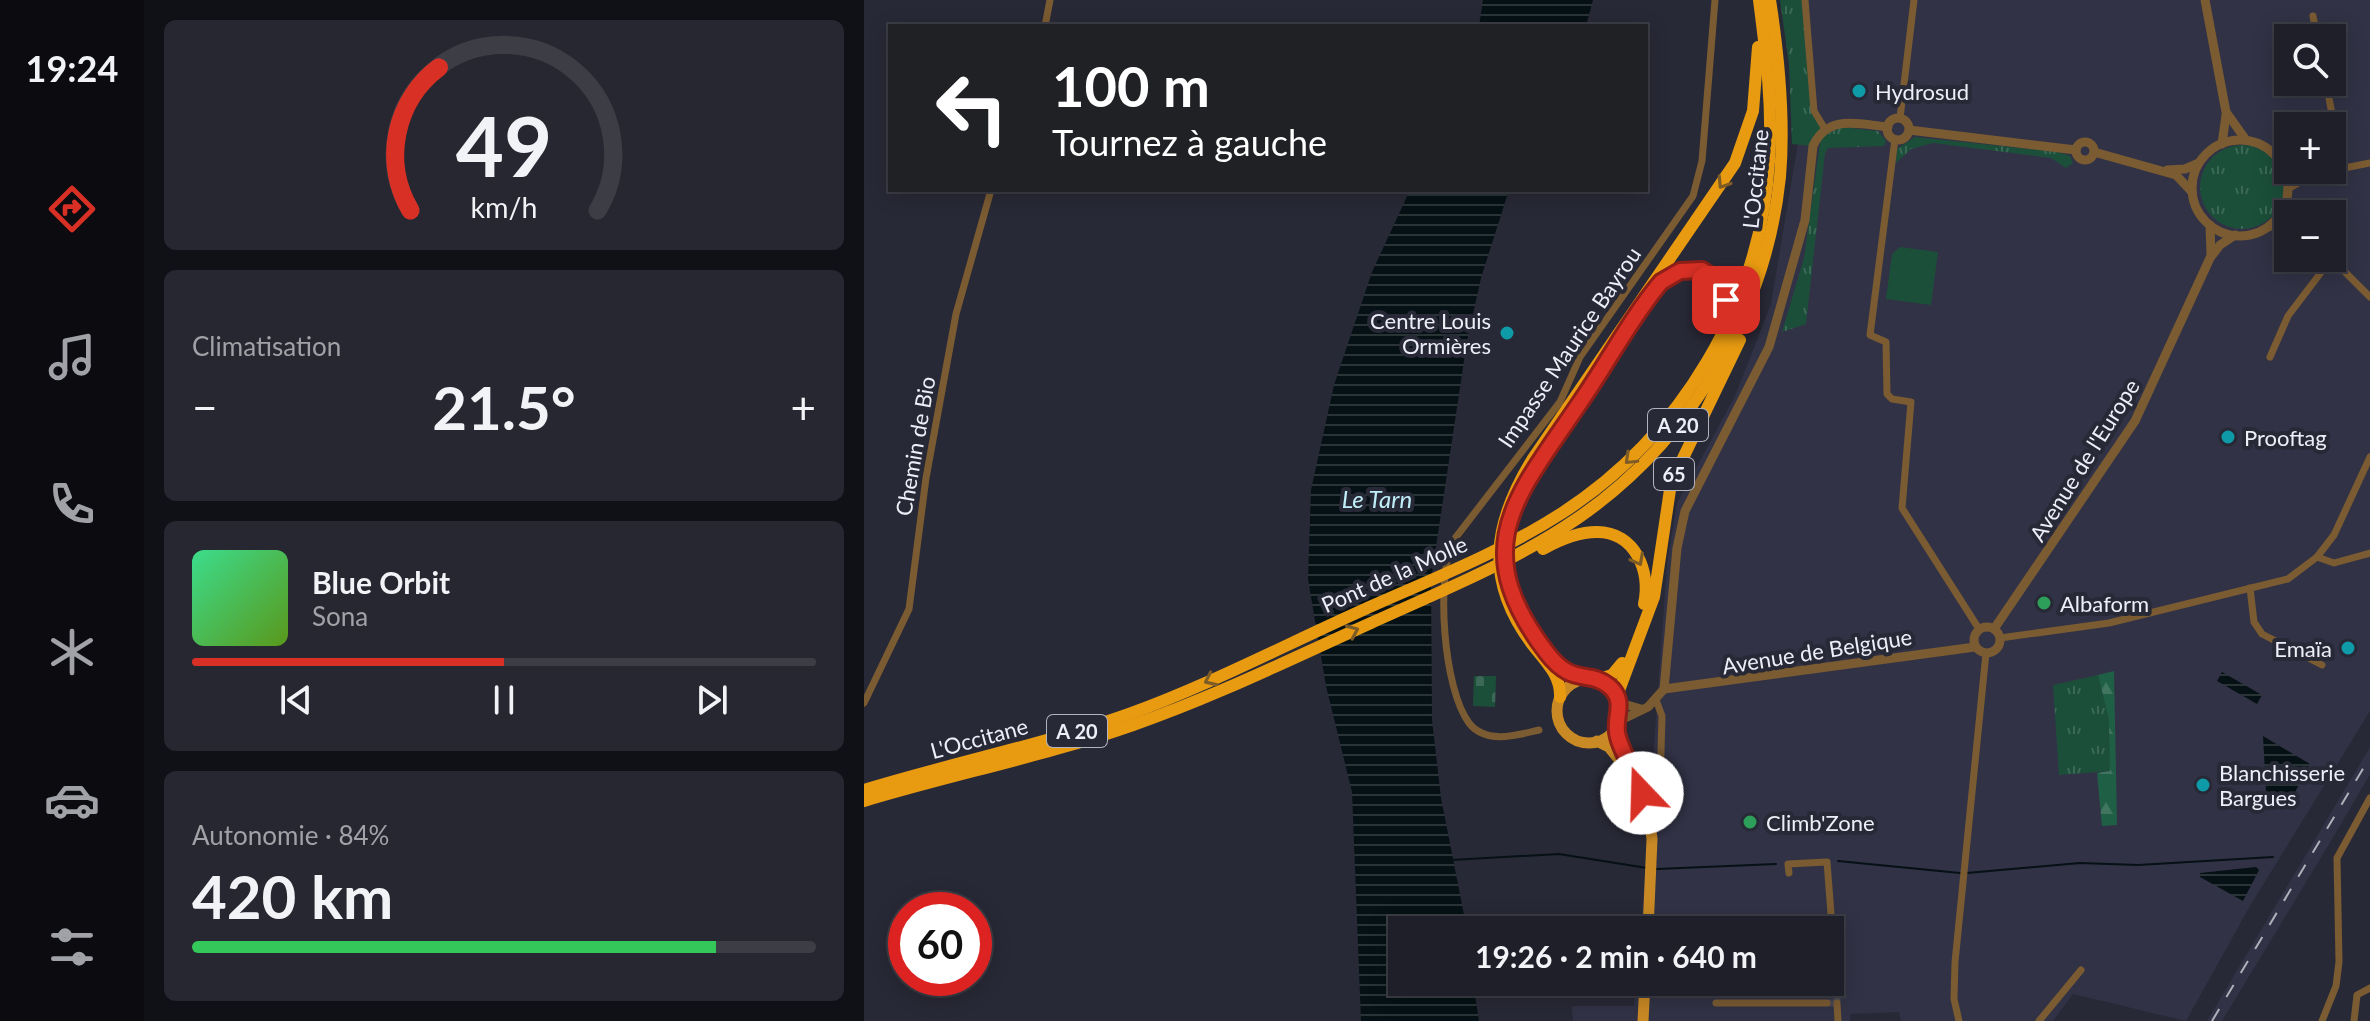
<!DOCTYPE html>
<html lang="fr">
<meta charset="utf-8">
<style>
:root{--surface:#1e1f28;--page:#262730;--text:#f1f3f6;--muted:#a1a2a8;--line:#3c3d45;--accent:#d93025}
body{margin:0;font-family:Lato,sans-serif;background:var(--page);color:var(--text);height:100vh;display:flex;flex-direction:column;font-size:30px;white-space:nowrap}
*{box-sizing:border-box;margin:0}
p{font-size:26px;color:var(--muted)}
.icon{flex:none;width:44px;height:44px;fill:none;stroke:currentColor;stroke-width:2;stroke-linecap:round;stroke-linejoin:round}
.map{position:relative;flex:1;overflow:hidden}
.drawer{display:flex;flex-direction:column;gap:20px;padding:20px;background:#101116;width:720px}
.drawer>*{flex:none}
.hud{position:absolute;left:24px;top:24px;width:760px;height:168px;border-radius:0px;box-shadow:0 4px 20px #0003,0 0 0 2px var(--line);background:#202124;color:#fff;overflow:hidden}
.buttons{position:absolute;left:1410px;top:24px;display:grid;gap:16px}
.buttons a{display:grid;place-items:center;width:72px;height:72px;border-radius:0px;background:var(--surface);box-shadow:0 4px 20px #0003,0 0 0 2px var(--line);font-size:40px}
.speed{position:absolute;left:24px;top:892px;display:flex;gap:16px;font-size:40px;font-weight:700;text-align:center}
.speed>*{display:grid;place-content:center;width:104px;height:104px;border-radius:50%;background:var(--surface);box-shadow:0 4px 20px #0003,0 0 0 2px var(--line);line-height:1}
.speed .limit{border:12px solid #d22;background:#fff;color:#111}
.pin{position:absolute;display:grid;place-items:center;width:68px;height:68px;color:#fff;margin:-34px;border-radius:16px;box-shadow:0 4px 12px #0006}
.me{position:absolute;width:88px;margin:-44px;rotate:339deg;stroke-linejoin:round;filter:drop-shadow(0 0 6px #0008)}
.turn{display:flex;align-items:center;gap:28px;height:168px;padding:0 32px;font-size:36px}
.turn .icon{width:104px;height:104px;stroke-width:2.5}
.turn b{display:block;font-size:56px;line-height:68px}
.big{font-size:60px;font-weight:700;line-height:1.1}
.drawer .tile{flex:1;display:flex;flex-direction:column;justify-content:center;gap:12px;min-width:0;padding:0 28px;border-radius:12px;background:var(--page)}
.drawer .dial{align-items:center;gap:0}
.dial svg{height:208px;overflow:visible;fill:none;stroke:var(--line);stroke-width:7;stroke-linecap:round;text-anchor:middle}
.dial text{fill:var(--text);stroke:none}
.song{display:flex;align-items:center;gap:24px}
.cover{width:96px;height:96px;border-radius:12px;background:linear-gradient(135deg,hsl(150 70% 55%),hsl(90 70% 35%))}
.played{height:8px;border-radius:4px;background:linear-gradient(90deg,var(--accent) 50%,var(--line) 50%)}
.keys{display:flex;justify-content:space-around;direction:ltr}
.heat{display:flex;justify-content:space-between;align-items:center;font-size:44px;direction:ltr}
.charge{height:12px;border-radius:6px;background:linear-gradient(90deg,#34c759 84%,var(--line) 0)}
.trip{position:absolute;left:524px;top:916px;width:456px;height:80px;border-radius:0px;background:var(--surface);box-shadow:0 4px 20px #0003,0 0 0 2px var(--line);font-weight:700;line-height:80px;text-align:center}
main{display:flex;flex:1;min-height:0}
.menu{display:flex;flex-direction:column;width:144px;justify-content:space-around;align-items:center;background:#0c0c10;color:var(--muted)}
.menu .icon{width:56px;height:56px}
.menu .on{color:var(--accent)}
.menu b{font-size:36px;color:var(--text)}
.map>svg:first-child{display:block}
.built{fill:#313245;fill-rule:evenodd}
.grass{fill:url(#grass-tufts)}
.forest{fill:url(#forest-firs)}
.cemetery{fill:url(#cemetery-stones)}
.park{fill:#1b4f3a}
.water{fill:url(#water-rules)}
.lines{fill:none;stroke-linecap:round;stroke-linejoin:round}
.stream{stroke:#051114;stroke-width:2}
.minor-tunnel{stroke:#464753;stroke-width:7;stroke-dasharray:7 3.5;stroke-linecap:butt}
.minor{stroke:#7a5b32;stroke-width:7}
.tertiary{stroke:#7a5b32;stroke-width:9}
.primary{stroke:#c98925;stroke-width:11}
.motorway{stroke:#e89b11;stroke-width:12}
.rail{stroke:#afb0ba;stroke-width:2;stroke-dasharray:14 14;stroke-linecap:butt}
.oneway{stroke:#7e5c25}
.route-casing{stroke:#8d1f18;stroke-width:20}
.route{stroke:#d93025;stroke-width:14}
.culture-dot{fill:#0f9aa8;stroke:#282936;stroke-width:3}
.leisure-dot{fill:#2e9e5b;stroke:#282936;stroke-width:3}
.labels{text-anchor:middle;dominant-baseline:central;stroke-width:8;stroke-linejoin:round;paint-order:stroke}
.shield{fill:#282936;stroke:#b2b3bd;stroke-width:2}
.shield-label{font-size:20px;font-weight:bold;fill:#edeef7}
.poi-label{font-size:22px;fill:#edeef7;stroke:#282936;text-anchor:start}
.street-label{font-size:22px;fill:#edeef7;stroke:#282936}
.water-label{font-size:24px;font-style:italic;fill:#bfeef8;stroke:#282936}
</style>
<main>
<nav class="menu">
<b>19:24</b>
<svg class="icon on" aria-label="directions" viewBox="0 0 24 24"><path d="M12 3l9 9-9 9-9-9zM9 14v-3h6M13 9l2 2-2 2"/></svg>
<svg class="icon" aria-label="music" viewBox="0 0 24 24"><path d="M9 18V5l10-2v13"/><circle cx="6" cy="18" r="3"/><circle cx="16" cy="16" r="3"/></svg>
<svg class="icon" aria-label="phone" viewBox="0 0 24 24"><path d="M5 4h4l2 5-3 2q2 4 5 5l2-3 5 2v4C11 20 4 13 5 4z"/></svg>
<svg class="icon" aria-label="climate" viewBox="0 0 24 24"><path d="M12 3v18M4 7l16 10M4 17L20 7"/></svg>
<svg class="icon" aria-label="car" viewBox="0 0 24 24"><path d="M5 17H2v-5l4-1 3-4h7l3 4 3 1v5h-3M9 17h6M6 11h13"/><circle cx="7" cy="17" r="2"/><circle cx="17" cy="17" r="2"/></svg>
<svg class="icon" aria-label="filters" viewBox="0 0 24 24"><path d="M4 7h16M4 17h16"/><circle cx="9" cy="7" r="2"/><circle cx="15" cy="17" r="2"/></svg>
</nav>
<section class="drawer">
<div class="tile dial"><svg viewBox="0 0 100 80">
<path d="M14 69A42 42 0 1 1 86 69"/>
<path d="M14 69A42 42 0 0 1 25 14" stroke="#d93025"/>
<text x="50" y="56" font-size="32" font-weight="700">49</text>
<text x="50" y="72" font-size="11">km/h</text>
</svg></div>
<div class="tile"><p>Climatisation</p>
<div class="heat"><a>−</a><b class="big">21.5°</b><a>+</a></div>
</div>
<div class="tile">
<div class="song"><i class="cover"></i><div><b>Blue Orbit</b><p>Sona</p></div></div>
<div class="played"></div>
<div class="keys"><svg class="icon" aria-label="previous" viewBox="0 0 24 24"><path d="M18 5L8 12l10 7zM5 5v14"/></svg><svg class="icon" aria-label="pause" viewBox="0 0 24 24"><path d="M8 5v14M16 5v14"/></svg><svg class="icon" aria-label="next" viewBox="0 0 24 24"><path d="M6 5l10 7-10 7zM19 5v14"/></svg></div>
</div>
<div class="tile"><p>Autonomie · 84%</p><b class="big">420 km</b><div class="charge"></div></div>
</section>
<div class="map">
<svg width="1506" height="1021" viewBox="0 0 1506 1021">
<defs>
<pattern id="grass-tufts" width="24" height="20" patternUnits="userSpaceOnUse" patternTransform="scale(2)"><rect width="24" height="20" fill="#1b4f3a"/><path d="M3 7l-1-3M5 7V3M7 7l1-3M15 17l-1-3M17 17v-4M19 17l1-3" fill="none" stroke="#3c6957"/></pattern>
<pattern id="forest-firs" width="22" height="20" patternUnits="userSpaceOnUse" patternTransform="scale(2)"><rect width="22" height="20" fill="#1f5f46"/><path d="M5 1l3.5 6h-7zM16 11l3.5 6h-7z" fill="#407661"/></pattern>
<pattern id="cemetery-stones" width="16" height="16" patternUnits="userSpaceOnUse" patternTransform="scale(2)"><rect width="16" height="16" fill="#1b4f3a"/><path d="M2 7V4a2 2 0 0 1 4 0v3zM10 15v-3a2 2 0 0 1 4 0v3z" fill="#3c6957"/></pattern>
<pattern id="water-rules" width="6" height="5" patternUnits="userSpaceOnUse" patternTransform="scale(2)"><rect width="6" height="5" fill="#051114"/><path d="M0 2.5h6" fill="none" stroke="#2a3437"/></pattern>
</defs>
<rect width="100%" height="100%" fill="#282936"/>
<g class="built">
<path d="M929,0h577v711l-120,195 -64,115 -113,-27 -20,27h-152l-2,-9 -49,2v7h-277l-1,-15h62l2,-24h194v-52h-189l26,-366 10,-61 58,-107 36,-92 29,-173zM1424,38h44v44h-44zM1424,126h44v44h-44zM1424,214h44v44h-44z"/>
<polygon points="1506,747 1506,774 1467,841 1358,1021 1343,1021"/>
</g>
<g class="grass">
<polygon points="916,0 941,0 950,111 961,129 949,146 928,144 925,64"/>
<polygon points="977,127 1014,131 1022,141 1020,146 964,148 961,153 942,324 918,332 940,258 956,143 959,136"/>
<polygon points="1051,137 1194,152 1206,156 1209,163 1202,168 1187,158 1069,143 1047,149 1032,163 1033,149"/>
<circle cx="1378" cy="187" r="42"/>
<polygon points="1234,675 1245,720 1247,771 1195,775 1189,685"/>
</g>
<polygon class="forest" points="1250,671 1253,825 1238,826 1233,773 1246,771 1245,720 1234,675"/>
<polygon class="cemetery" points="610,676 632,676 631,707 609,706"/>
<polygon class="park" points="1036,247 1074,252 1067,305 1022,299 1028,254"/>
<g class="water">
<polygon points="619,0 729,0 722,26 615,26"/>
<polygon points="546,190 645,190 617,278 603,341 567,580 568,720 577,798 603,930 538,930 538,982 609,982 615,1021 497,1021 488,792 462,686 444,579 447,490 470,385 508,272"/>
<polygon points="1358,672 1398,695 1393,704 1353,681"/>
<polygon points="1399,736 1446,764 1423,807 1402,792"/>
<polygon points="1392,867 1395,870 1379,901 1336,877 1336,873"/>
</g>
<g class="lines">
<g class="stream">
<polyline points="587,860 695,854 783,868"/>
<polyline points="974,861 1096,873"/>
<polyline points="793,869 912,864"/>
<polyline points="1103,873 1216,863 1274,865 1409,857"/>
</g>
<polyline class="minor-tunnel" points="963,1003 973,1003 973,991"/>
<g class="minor">
<polyline points="941,0 950,111 961,129"/>
<polyline points="1449,16 1453,38"/>
<polyline points="181,26 186,0"/>
<polyline points="1462,82 1478,168"/>
<polyline points="1036,118 1050,0"/>
<polyline points="1031,139 1006,335 1022,342 1023,394 1028,399 1047,402 1038,508 1115,629"/>
<polyline points="1418,164 1424,168"/>
<polyline points="1428,170 1448,174"/>
<polyline points="1424,189 1450,174 1506,163"/>
<polyline points="1421,205 1424,215"/>
<polyline points="1401,229 1411,226 1424,228"/>
<polyline points="1467,258 1506,297"/>
<polyline points="1406,357 1424,316 1468,258"/>
<polyline points="1453,557 1470,563 1506,553"/>
<polyline points="1386,588 1390,622 1398,634 1458,665"/>
<polyline points="1136,638 1245,623 1424,579 1453,557 1470,535 1506,457"/>
<polyline points="792,700 798,716 795,823"/>
<polyline points="0,703 45,609 62,478 92,314 127,190"/>
<path d="M675,730c-21,5 -53,15 -70,-7 -26,-35 -33,-145 -16,-182l107,-139 20,-45 113,-161 9,-35 13,-161"/>
<polyline points="925,873 924,864 963,862 973,991"/>
<polyline points="852,1003 963,1003"/>
<polyline points="973,1003 974,1021"/>
<polyline points="1095,1021 1090,999 1091,962 1122,653"/>
<polyline points="1175,1021 1217,970"/>
<polyline points="1458,1021 1472,986 1475,962 1473,858 1506,798"/>
<polyline points="1490,1021 1493,995 1506,988"/>
</g>
<g class="tertiary">
<polyline points="1341,0 1362,112 1382,140"/>
<circle cx="1034" cy="129" r="11"/>
<polyline points="1045,130 1212,150"/>
<circle cx="1376" cy="188" r="48"/>
<circle cx="1221" cy="151" r="9"/>
<polyline points="1358,144 1362,115"/>
<polyline points="1230,152 1312,175 1328,192"/>
<polyline points="1303,170 1321,169 1335,163"/>
<polyline points="1346,225 1347,255"/>
<circle cx="1123" cy="640" r="13"/>
<polyline points="1130,629 1271,421 1346,258 1356,245 1371,235"/>
<polyline points="800,689 1111,647"/>
<polyline points="756,703 777,709"/>
<path d="M755,721l29,-14 16,-18 13,-141 8,-37 84,-164 36,-127 8,-74c15,-32 45,-22 75,-19"/>
</g>
<g class="primary">
<circle cx="725" cy="711" r="32"/>
<polyline points="753,725 754,738 775,778 785,817 788,839 784,930"/>
<polyline points="733,741 745,747 768,776"/>
<polyline points="779,1021 781,982"/>
</g>
<g class="motorway">
<path d="M790,291c31,-37 86,-23 68,30"/>
<path d="M679,549c16,-9 35,-17 54,-17 38,0 54,39 47,72"/>
<polyline points="687,658 702,673 720,679"/>
<polyline points="732,680 748,675 758,663"/>
<polyline points="753,696 790,597 807,483 876,340"/>
<path d="M696,697c1,-22 -15,-36 -28,-53 -48,-64 -39,-120 0,-184l203,-297 18,-52 5,-64"/>
<path d="M0,790c88,-27 178,-45 265,-76 80,-29 156,-69 234,-104 67,-30 137,-57 199,-97 119,-77 199,-210 207,-352 4,-54 -3,-107 -10,-161"/>
<path d="M0,801c89,-27 181,-45 269,-76 81,-28 160,-67 238,-102 70,-32 143,-61 207,-105 112,-77 188,-206 202,-341 5,-59 -1,-119 -10,-177"/>
</g>
<polyline class="rail" points="1348,1021 1506,757"/>
</g>
<defs><path id="oneway-chevron" d="M-2-3.5L2.5 0L-2 3.5" fill="none" stroke-width="1.6" stroke-linecap="round" stroke-linejoin="round" transform="scale(2)"/></defs>
<g class="oneway">
<use href="#oneway-chevron" transform="translate(859 183) rotate(123)"/>
<use href="#oneway-chevron" transform="translate(766 459) rotate(136)"/>
<use href="#oneway-chevron" transform="translate(774 560) rotate(62)"/>
<use href="#oneway-chevron" transform="translate(489 631) rotate(-24)"/>
<use href="#oneway-chevron" transform="translate(346 680) rotate(155)"/>
</g>
<g class="lines">
<defs>
<path id="route" d="M778,793c-5,-21 -19,-36 -24,-56 -6,-18 10,-35 -9,-51 -21,-17 -36,1 -62,-33 -81,-106 -31,-156 32,-249 28,-40 51,-85 82,-122l19,-11 22,-1 17,12 7,18"/>
</defs>
<use href="#route" class="route-casing"/>
<use href="#route" class="route"/>
</g>
<g class="culture-dot">
<circle cx="995" cy="91" r="8"/>
<circle cx="643" cy="333" r="8"/>
<circle cx="1364" cy="437" r="8"/>
<circle cx="1484" cy="648" r="8"/>
<circle cx="1339" cy="785" r="8"/>
</g>
<g class="leisure-dot">
<circle cx="1180" cy="603" r="8"/>
<circle cx="886" cy="822" r="8"/>
</g>
<g class="labels">
<g class="shield">
<rect x="784" y="409" width="60" height="32" rx="6"/>
<rect x="790" y="458" width="40" height="32" rx="6"/>
<rect x="183" y="715" width="60" height="32" rx="6"/>
</g>
<g class="shield-label">
<text x="814" y="425">A 20</text>
<text x="810" y="474">65</text>
<text x="213" y="731">A 20</text>
</g>
<g class="poi-label">
<text x="1011" y="91">Hydrosud</text>
<text x="627" y="320" text-anchor="end">Centre Louis<tspan x="627" dy="25">Ormières</tspan></text>
<text x="1380" y="437">Prooftag</text>
<text x="1196" y="603">Albaform</text>
<text x="1468" y="648" text-anchor="end">Emaïa</text>
<text x="1355" y="772">Blanchisserie<tspan x="1355" dy="25">Bargues</tspan></text>
<text x="902" y="822">Climb'Zone</text>
</g>
<g class="street-label">
<text transform="translate(891 179) rotate(-84)">L'Occitane</text>
<text transform="translate(705 347) rotate(-56)">Impasse Maurice Bayrou</text>
<text transform="translate(51 446) rotate(-80)">Chemin de Bio</text>
<text transform="translate(1220 460) rotate(-58)">Avenue de l'Europe</text>
<text transform="translate(530 574) rotate(-24)">Pont de la Molle</text>
<text transform="translate(953 651) rotate(-9)">Avenue de Belgique</text>
<text transform="translate(115 738) rotate(-15)">L'Occitane</text>
</g>
<g class="water-label">
<text x="513" y="498">Le Tarn</text>
</g>
</g>
</svg>
<div class="buttons">
<a><svg class="icon" aria-label="search" viewBox="0 0 24 24"><circle cx="10" cy="10" r="6"/><path d="M15 15l6 6"/></svg></a>
<a>+</a>
<a>−</a>
</div>
<div class="speed"><div class="limit">60</div></div>
<div class="pin" style="left:862px;top:300px;background:#d93025"><svg class="icon" aria-label="arrive" viewBox="0 0 24 24"><path d="M6 21V4h12l-3 4 3 4H6"/></svg></div>
<svg class="me" style="left:778px;top:793px" viewBox="-20 -20 40 40"><circle r="19" fill="#fff"/><path d="M0-13L10 11 0 6-10 11z" fill="#d93025"/></svg>
<div class="trip">19:26 · 2 min · 640 m</div>
<div class="hud">
<div class="turn"><svg class="icon" aria-label="left" viewBox="0 0 24 24"><path d="M17 20v-9H6M10 6l-5 5 5 5"/></svg><div><b>100 m</b>Tournez à gauche</div></div>
</div>
</div>
</main>
